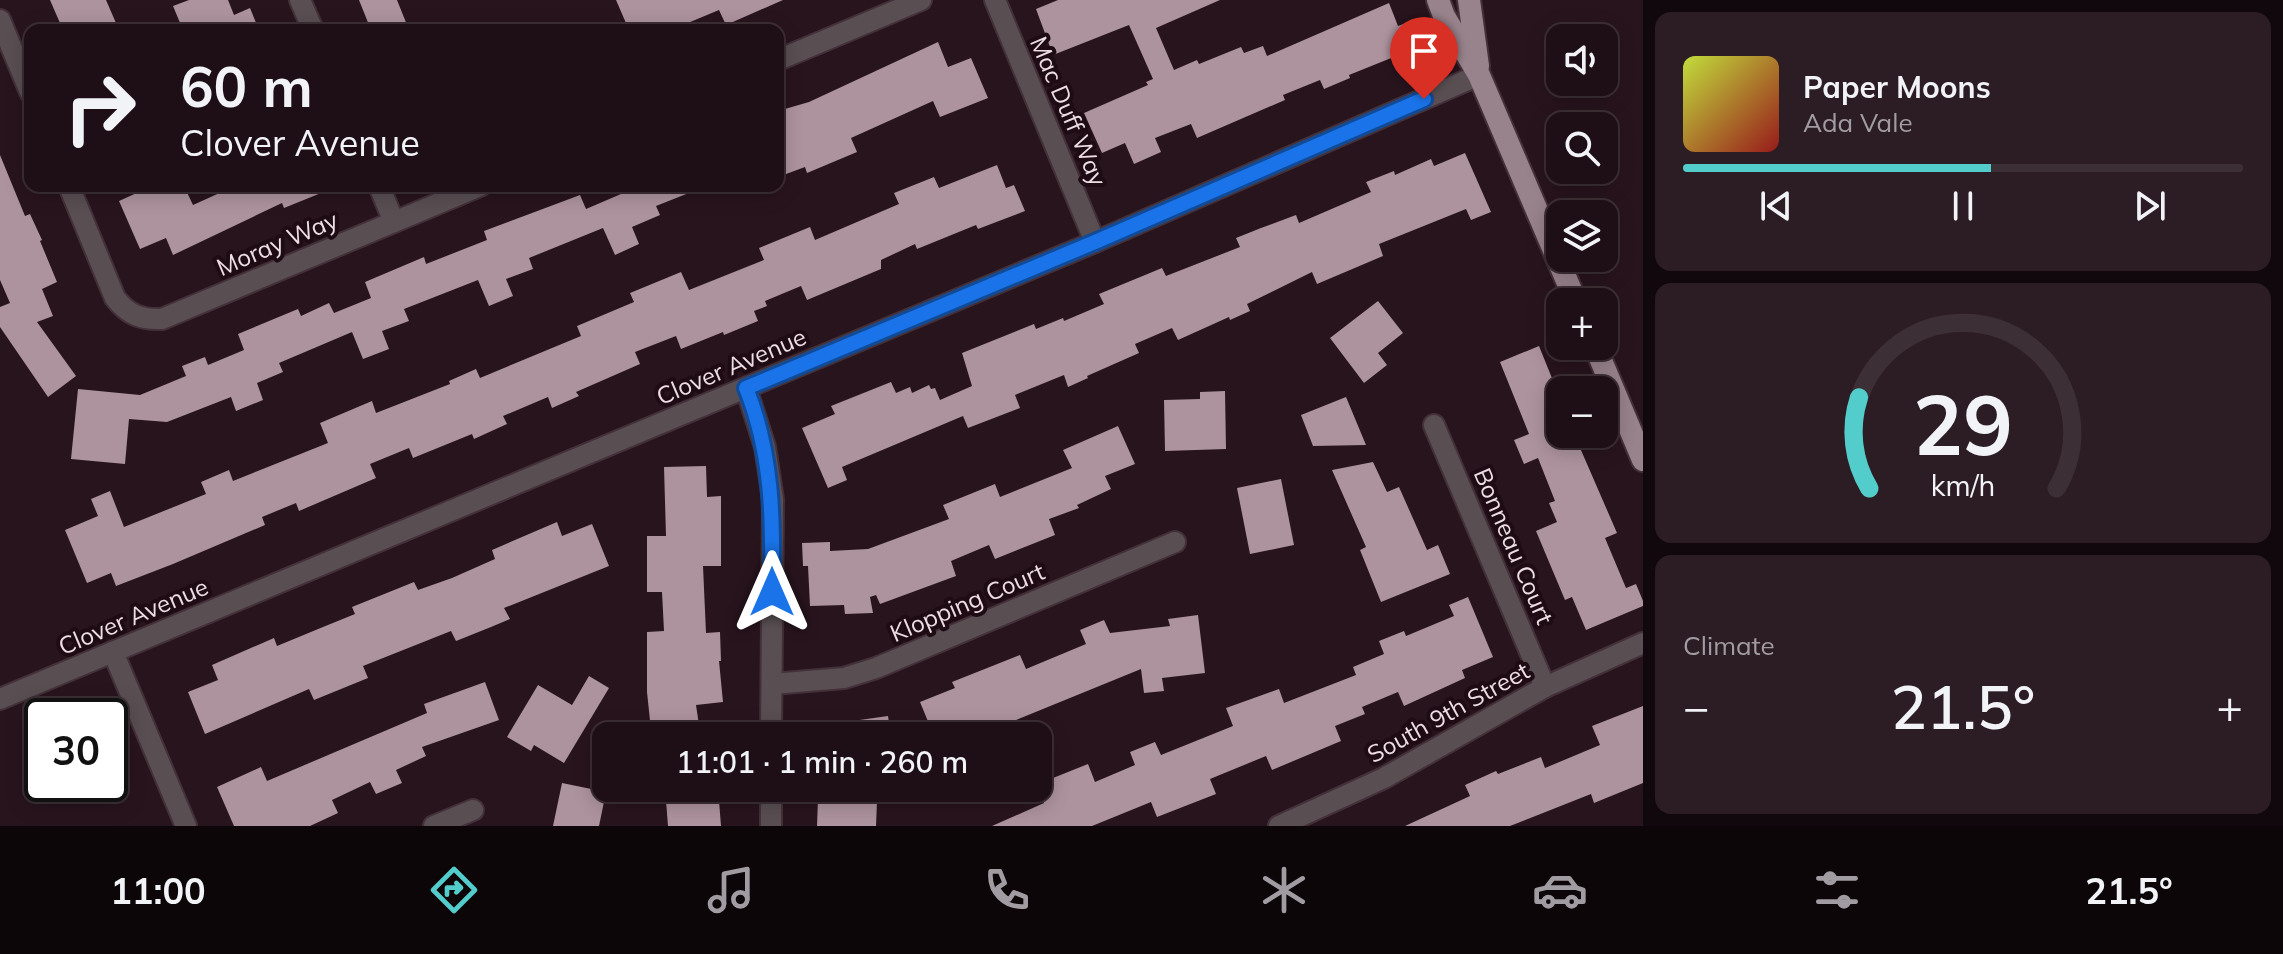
<!DOCTYPE html>
<meta charset="utf-8">
<style>
:root{--surface:#1e0f16;--page:#2b1d23;--text:#f1f3f6;--muted:#a19ca1;--line:#3c2f35;--accent:#52cdcc}
body{margin:0;font-family:Mulish,sans-serif;background:var(--page);color:var(--text);height:100vh;display:flex;flex-direction:column;font-size:30px;white-space:nowrap}
*{box-sizing:border-box;margin:0}
p{font-size:26px;color:var(--muted)}
.icon{flex:none;width:44px;height:44px;fill:none;stroke:currentColor;stroke-width:2;stroke-linecap:round;stroke-linejoin:round}
.map{position:relative;flex:1;overflow:hidden}
.sheet{display:flex;flex-direction:column;gap:12px;padding:12px;background:#10080c;width:640px}
.sheet>*{flex:none}
.banner{position:absolute;left:24px;top:24px;width:760px;height:168px;border-radius:16px;box-shadow:0 4px 20px #0003,0 0 0 2px var(--line);background:#1e0f16;color:var(--text);overflow:hidden}
.fabs{position:absolute;left:1546px;top:24px;display:grid;gap:16px}
.fabs a{display:grid;place-items:center;width:72px;height:72px;border-radius:16px;background:var(--surface);box-shadow:0 4px 20px #0003,0 0 0 2px var(--line);font-size:40px}
.speed{position:absolute;left:24px;top:698px;display:flex;gap:16px;font-size:40px;font-weight:700;text-align:center}
.speed>*{display:grid;place-content:center;width:104px;height:104px;border-radius:50%;background:var(--surface);box-shadow:0 4px 20px #0003,0 0 0 2px var(--line);line-height:1}
.speed .limit{border:4px solid #111;border-radius:12px;background:#fff;color:#111}
.pin{position:absolute;display:grid;place-items:center;width:68px;height:68px;color:#fff;margin:-82px -34px;border-radius:50% 50% 50% 0;rotate:-45deg;box-shadow:0 0 8px #0007}
.pin .icon{rotate:45deg}
.me{position:absolute;width:88px;margin:-44px;rotate:0deg;stroke-linejoin:round;filter:drop-shadow(0 0 6px #0008)}
.turn{display:flex;align-items:center;gap:28px;height:168px;padding:0 24px;font-size:36px}
.turn .icon{width:104px;height:104px;stroke-width:2.5}
.turn b{display:block;font-size:56px;line-height:68px}
.big{font-size:60px;font-weight:600;line-height:1.1}
.sheet .widget{flex:1;display:flex;flex-direction:column;justify-content:center;gap:12px;min-width:0;padding:0 28px;border-radius:16px;background:var(--page)}
.sheet .dial{align-items:center;gap:0}
.dial svg{height:208px;overflow:visible;fill:none;stroke:var(--line);stroke-width:7;stroke-linecap:round;text-anchor:middle}
.dial text{fill:var(--text);stroke:none}
.song{display:flex;align-items:center;gap:24px}
.cover{width:96px;height:96px;border-radius:12px;background:linear-gradient(135deg,hsl(70 70% 55%),hsl(0 70% 35%))}
.played{height:8px;border-radius:4px;background:linear-gradient(90deg,var(--accent) 55%,var(--line) 55%)}
.keys{display:flex;justify-content:space-around;direction:ltr}
.heat{display:flex;justify-content:space-between;align-items:center;font-size:44px;direction:ltr}
.trip{position:absolute;left:592px;top:722px;width:460px;height:80px;border-radius:16px;background:var(--surface);box-shadow:0 4px 20px #0003,0 0 0 2px var(--line);font-weight:600;line-height:80px;text-align:center}
.tabs{display:flex;height:128px;justify-content:space-around;align-items:center;background:#0c0609;color:var(--muted)}
.tabs .icon{width:56px;height:56px}
.tabs .current{color:var(--accent)}
.tabs b{font-size:36px;color:var(--text)}
main{display:flex;flex:1;min-height:0}
.map>svg:first-child{display:block}
.building{fill:#ad939e}
.lines{fill:none;stroke-linecap:round;stroke-linejoin:round}
.minor-casing{stroke:#443039;stroke-width:24}
.primary-casing{stroke:#443039;stroke-width:26}
.minor{stroke:#594f53;stroke-width:20}
.primary{stroke:#98828b;stroke-width:22}
.route-casing{stroke:#114b97;stroke-width:20}
.route{stroke:#1a73e8;stroke-width:14}
.labels{text-anchor:middle;dominant-baseline:central;stroke-width:8;stroke-linejoin:round;paint-order:stroke}
.street-label{font-size:24px;fill:#eddee4;stroke:#1e0b14}
</style>
<main>
<div class="map">
<svg width="1643" height="826" viewBox="0 0 1643 826">
<rect width="100%" height="100%" fill="#28141d"/>
<g class="building">
<polygon points="50,0 106,0 119,30 63,30"/>
<polygon points="189,0 228,0 234,15 250,8 259,30 183,30 173,6"/>
<polygon points="359,0 397,0 409,30 371,30"/>
<polygon points="616,0 783,0 726,25 719,10 671,30 629,30"/>
<polygon points="1058,0 1220,0 1156,28 1174,70 1197,60 1199,64 1241,47 1244,53 1263,46 1267,56 1389,3 1398,26 1406,23 1416,48 1349,75 1350,78 1324,89 1320,80 1283,95 1285,100 1197,138 1191,124 1155,138 1161,152 1134,164 1125,143 1102,153 1084,113 1148,85 1146,82 1153,79 1129,25 1053,55 1036,9"/>
<polygon points="938,42 948,67 971,58 988,98 940,117 933,101 851,138 857,152 807,173 805,167 778,177 778,111 809,102"/>
<polygon points="1465,153 1491,212 1471,220 1466,209 1379,244 1383,256 1317,284 1312,272 1247,304 1250,311 1230,320 1229,317 1178,340 1172,328 1135,344 1139,353 1087,376 1088,378 1068,387 1064,375 1015,395 1020,408 968,428 963,416 842,467 847,480 828,488 802,428 835,414 831,406 891,382 896,393 910,387 912,393 929,385 931,389 935,388 940,400 972,386 962,353 1034,324 1036,329 1063,318 1064,321 1104,304 1099,294 1162,268 1166,276 1240,247 1236,238 1261,228 1296,215 1299,223 1371,192 1366,182 1394,171 1395,175 1431,159 1434,166"/>
<polygon points="0,155 25,216 30,214 42,240 40,241 57,282 42,289 53,316 37,322 76,376 48,397 0,327 0,307 10,303 0,280"/>
<polygon points="997,165 1006,188 1014,185 1025,211 978,229 976,225 917,249 915,244 881,260 881,269 807,300 801,286 765,301 767,306 754,311 758,321 724,335 723,332 681,349 676,336 635,352 640,364 576,392 579,396 552,408 548,397 503,416 507,424 474,439 472,434 413,458 409,448 370,464 376,478 299,511 296,503 262,517 265,525 173,564 116,586 111,573 87,583 65,530 98,516 91,499 110,491 124,527 206,494 201,482 229,470 233,481 328,443 320,423 372,401 376,413 450,384 449,381 476,369 480,378 581,336 577,326 634,302 630,293 681,272 689,290 764,260 759,248 810,227 815,240 899,204 894,193 934,177 939,188"/>
<polygon points="152,186 184,186 193,205 235,186 336,187 284,208 282,203 173,255 166,238 140,249 119,201"/>
<polygon points="617,186 704,187 656,206 660,215 632,227 639,244 615,255 603,228 529,258 533,269 506,279 513,296 489,306 478,280 404,309 409,321 382,331 389,349 363,359 352,332 279,363 283,372 257,383 263,400 236,411 231,397 167,422 129,419 125,464 71,459 78,389 140,395 186,376 182,366 205,357 208,365 244,350 238,334 298,309 301,316 329,303 334,313 371,298 365,282 424,257 426,264 487,240 484,231 580,195 586,209 621,194"/>
<polygon points="1378,301 1403,333 1378,353 1387,365 1364,383 1330,338"/>
<polygon points="1539,346 1560,398 1560,434 1574,434 1617,533 1605,538 1626,588 1636,584 1643,601 1643,606 1586,630 1572,597 1565,600 1536,531 1557,522 1549,503 1555,501 1538,458 1524,464 1514,440 1529,434 1500,362"/>
<polygon points="1225,391 1226,449 1165,451 1164,400 1200,399 1200,392"/>
<polygon points="1346,397 1366,445 1313,446 1301,415"/>
<polygon points="1118,426 1135,464 1105,476 1111,489 1077,505 1079,508 1049,519 1055,535 995,559 989,545 951,561 956,576 880,604 876,595 870,597 873,613 845,614 844,605 810,606 808,566 803,566 802,543 830,542 830,551 868,549 949,519 943,505 995,484 1000,497 1072,468 1063,450"/>
<polygon points="1373,462 1387,492 1399,487 1427,550 1438,545 1450,574 1381,602 1360,550 1366,547 1332,470"/>
<polygon points="706,466 707,497 721,496 721,566 703,566 706,633 720,632 721,661 719,661 723,702 696,705 699,725 651,730 647,692 647,632 664,631 662,592 647,592 647,536 666,536 664,467"/>
<polygon points="1281,479 1294,545 1250,554 1237,488"/>
<polygon points="557,522 562,536 592,524 609,566 504,608 510,619 491,627 456,641 451,631 363,666 368,678 314,700 309,689 205,734 188,692 218,680 212,665 274,638 277,646 323,627 355,614 352,607 414,582 418,590 452,578 495,559 492,550"/>
<polygon points="1468,597 1493,657 1462,670 1465,678 1404,706 1398,692 1362,707 1365,714 1335,726 1341,741 1272,770 1266,756 1210,779 1216,794 1157,817 1151,802 1092,826 992,826 1044,803 1038,784 1088,764 1095,782 1135,765 1130,752 1155,742 1161,755 1233,726 1226,708 1279,689 1284,703 1356,675 1353,667 1384,654 1379,641 1404,631 1406,636 1454,616 1449,605"/>
<polygon points="1198,615 1205,673 1162,678 1164,691 1144,693 1141,669 977,736 934,736 920,702 955,688 952,682 1020,655 1026,669 1086,644 1080,630 1104,620 1110,633 1170,626 1168,619"/>
<polygon points="589,676 609,688 564,763 534,745 531,751 507,737 538,685 572,705"/>
<polygon points="485,682 499,720 422,747 426,756 396,770 402,783 376,794 370,782 332,800 338,813 310,826 234,826 217,787 261,767 267,781 427,713 424,704"/>
<polygon points="1643,706 1643,783 1594,803 1591,794 1510,826 1405,826 1470,796 1465,785 1496,771 1498,774 1541,757 1545,768 1600,745 1592,726"/>
<polygon points="888,716 891,736 832,736 831,724"/>
<polygon points="562,783 606,792 599,826 553,826"/>
<polygon points="665,788 718,788 721,826 668,826"/>
<polygon points="818,799 877,801 876,826 817,826"/>
</g>
<g class="lines">
<defs>
<g id="minor">
<polyline points="300,0 313,30"/>
<polyline points="995,0 1095,242"/>
<polyline points="0,20 30,92"/>
<polyline points="778,60 921,0"/>
<path d="M69,186l46,112c13,17 27,22 47,21l318,-133"/>
<polyline points="379,186 394,222"/>
<polyline points="746,388 765,447 773,499 771,736"/>
<polyline points="1434,425 1545,687"/>
<polyline points="113,652 186,826"/>
<polyline points="772,684 844,678 876,668 1175,542"/>
<polyline points="0,699 1095,242 1479,75"/>
<polyline points="434,826 473,810"/>
<polyline points="771,826 771,788"/>
<polyline points="1279,826 1384,778 1545,687 1643,643"/>
</g>
<g id="primary">
<polyline points="1438,0 1444,16 1479,75 1576,302"/>
<polyline points="1469,0 1478,66"/>
<polyline points="1595,346 1643,460"/>
</g>
</defs>
<use href="#minor" class="minor-casing"/>
<use href="#primary" class="primary-casing"/>
<use href="#minor" class="minor"/>
<use href="#primary" class="primary"/>
</g>
<g class="lines">
<defs>
<path id="route" d="M772,592c1,-71 1,-137 -26,-204l349,-146 329,-143"/>
</defs>
<use href="#route" class="route-casing"/>
<use href="#route" class="route"/>
</g>
<g class="labels">
<g class="street-label">
<text transform="translate(1069 111) rotate(67)">Mac Duff Way</text>
<text transform="translate(277 243) rotate(-23)">Moray Way</text>
<text transform="translate(731 366) rotate(-23)">Clover Avenue</text>
<text transform="translate(1514 546) rotate(67)">Bonneau Court</text>
<text transform="translate(967 602) rotate(-23)">Klopping Court</text>
<text transform="translate(133 616) rotate(-23)">Clover Avenue</text>
<text transform="translate(1448 712) rotate(-29)">South 9th Street</text>
</g>
</g>
</svg>
<div class="fabs">
<a><svg class="icon" aria-label="sound" viewBox="0 0 24 24"><path d="M4 9h4l5-4v14l-5-4H4zM17 9q2 3 0 6"/></svg></a>
<a><svg class="icon" aria-label="search" viewBox="0 0 24 24"><circle cx="10" cy="10" r="6"/><path d="M15 15l6 6"/></svg></a>
<a><svg class="icon" aria-label="layers" viewBox="0 0 24 24"><path d="M12 4l9 5-9 5-9-5zM3 14l9 5 9-5"/></svg></a>
<a>+</a>
<a>−</a>
</div>
<div class="speed"><div class="limit">30</div></div>
<div class="pin" style="left:1424px;top:99px;background:#d93025"><svg class="icon" aria-label="arrive" viewBox="0 0 24 24"><path d="M6 21V4h12l-3 4 3 4H6"/></svg></div>
<svg class="me" style="left:772px;top:592px" viewBox="-20 -20 40 40"><path d="M0-17L14 15 0 8-14 15z" fill="#1a73e8" stroke="#fff" stroke-width="4"/></svg>
<div class="trip">11:01 · 1 min · 260 m</div>
<div class="banner">
<div class="turn"><svg class="icon" aria-label="right" viewBox="0 0 24 24"><path d="M7 20v-9h11M14 6l5 5-5 5"/></svg><div><b>60 m</b>Clover Avenue</div></div>
</div>
</div>
<section class="sheet">
<div class="widget">
<div class="song"><i class="cover"></i><div><b>Paper Moons</b><p>Ada Vale</p></div></div>
<div class="played"></div>
<div class="keys"><svg class="icon" aria-label="previous" viewBox="0 0 24 24"><path d="M18 5L8 12l10 7zM5 5v14"/></svg><svg class="icon" aria-label="pause" viewBox="0 0 24 24"><path d="M8 5v14M16 5v14"/></svg><svg class="icon" aria-label="next" viewBox="0 0 24 24"><path d="M6 5l10 7-10 7zM19 5v14"/></svg></div>
</div>
<div class="widget dial"><svg viewBox="0 0 100 80">
<path d="M14 69A42 42 0 1 1 86 69"/>
<path d="M14 69A42 42 0 0 1 10 34" stroke="#52cdcc"/>
<text x="50" y="56" font-size="32" font-weight="700">29</text>
<text x="50" y="72" font-size="11">km/h</text>
</svg></div>
<div class="widget"><p>Climate</p>
<div class="heat"><a>−</a><b class="big">21.5°</b><a>+</a></div>
</div>
</section>
</main>
<nav class="tabs">
<b>11:00</b>
<svg class="icon current" aria-label="directions" viewBox="0 0 24 24"><path d="M12 3l9 9-9 9-9-9zM9 14v-3h6M13 9l2 2-2 2"/></svg>
<svg class="icon" aria-label="music" viewBox="0 0 24 24"><path d="M9 18V5l10-2v13"/><circle cx="6" cy="18" r="3"/><circle cx="16" cy="16" r="3"/></svg>
<svg class="icon" aria-label="phone" viewBox="0 0 24 24"><path d="M5 4h4l2 5-3 2q2 4 5 5l2-3 5 2v4C11 20 4 13 5 4z"/></svg>
<svg class="icon" aria-label="climate" viewBox="0 0 24 24"><path d="M12 3v18M4 7l16 10M4 17L20 7"/></svg>
<svg class="icon" aria-label="car" viewBox="0 0 24 24"><path d="M5 17H2v-5l4-1 3-4h7l3 4 3 1v5h-3M9 17h6M6 11h13"/><circle cx="7" cy="17" r="2"/><circle cx="17" cy="17" r="2"/></svg>
<svg class="icon" aria-label="filters" viewBox="0 0 24 24"><path d="M4 7h16M4 17h16"/><circle cx="9" cy="7" r="2"/><circle cx="15" cy="17" r="2"/></svg>
<b>21.5°</b>
</nav>
